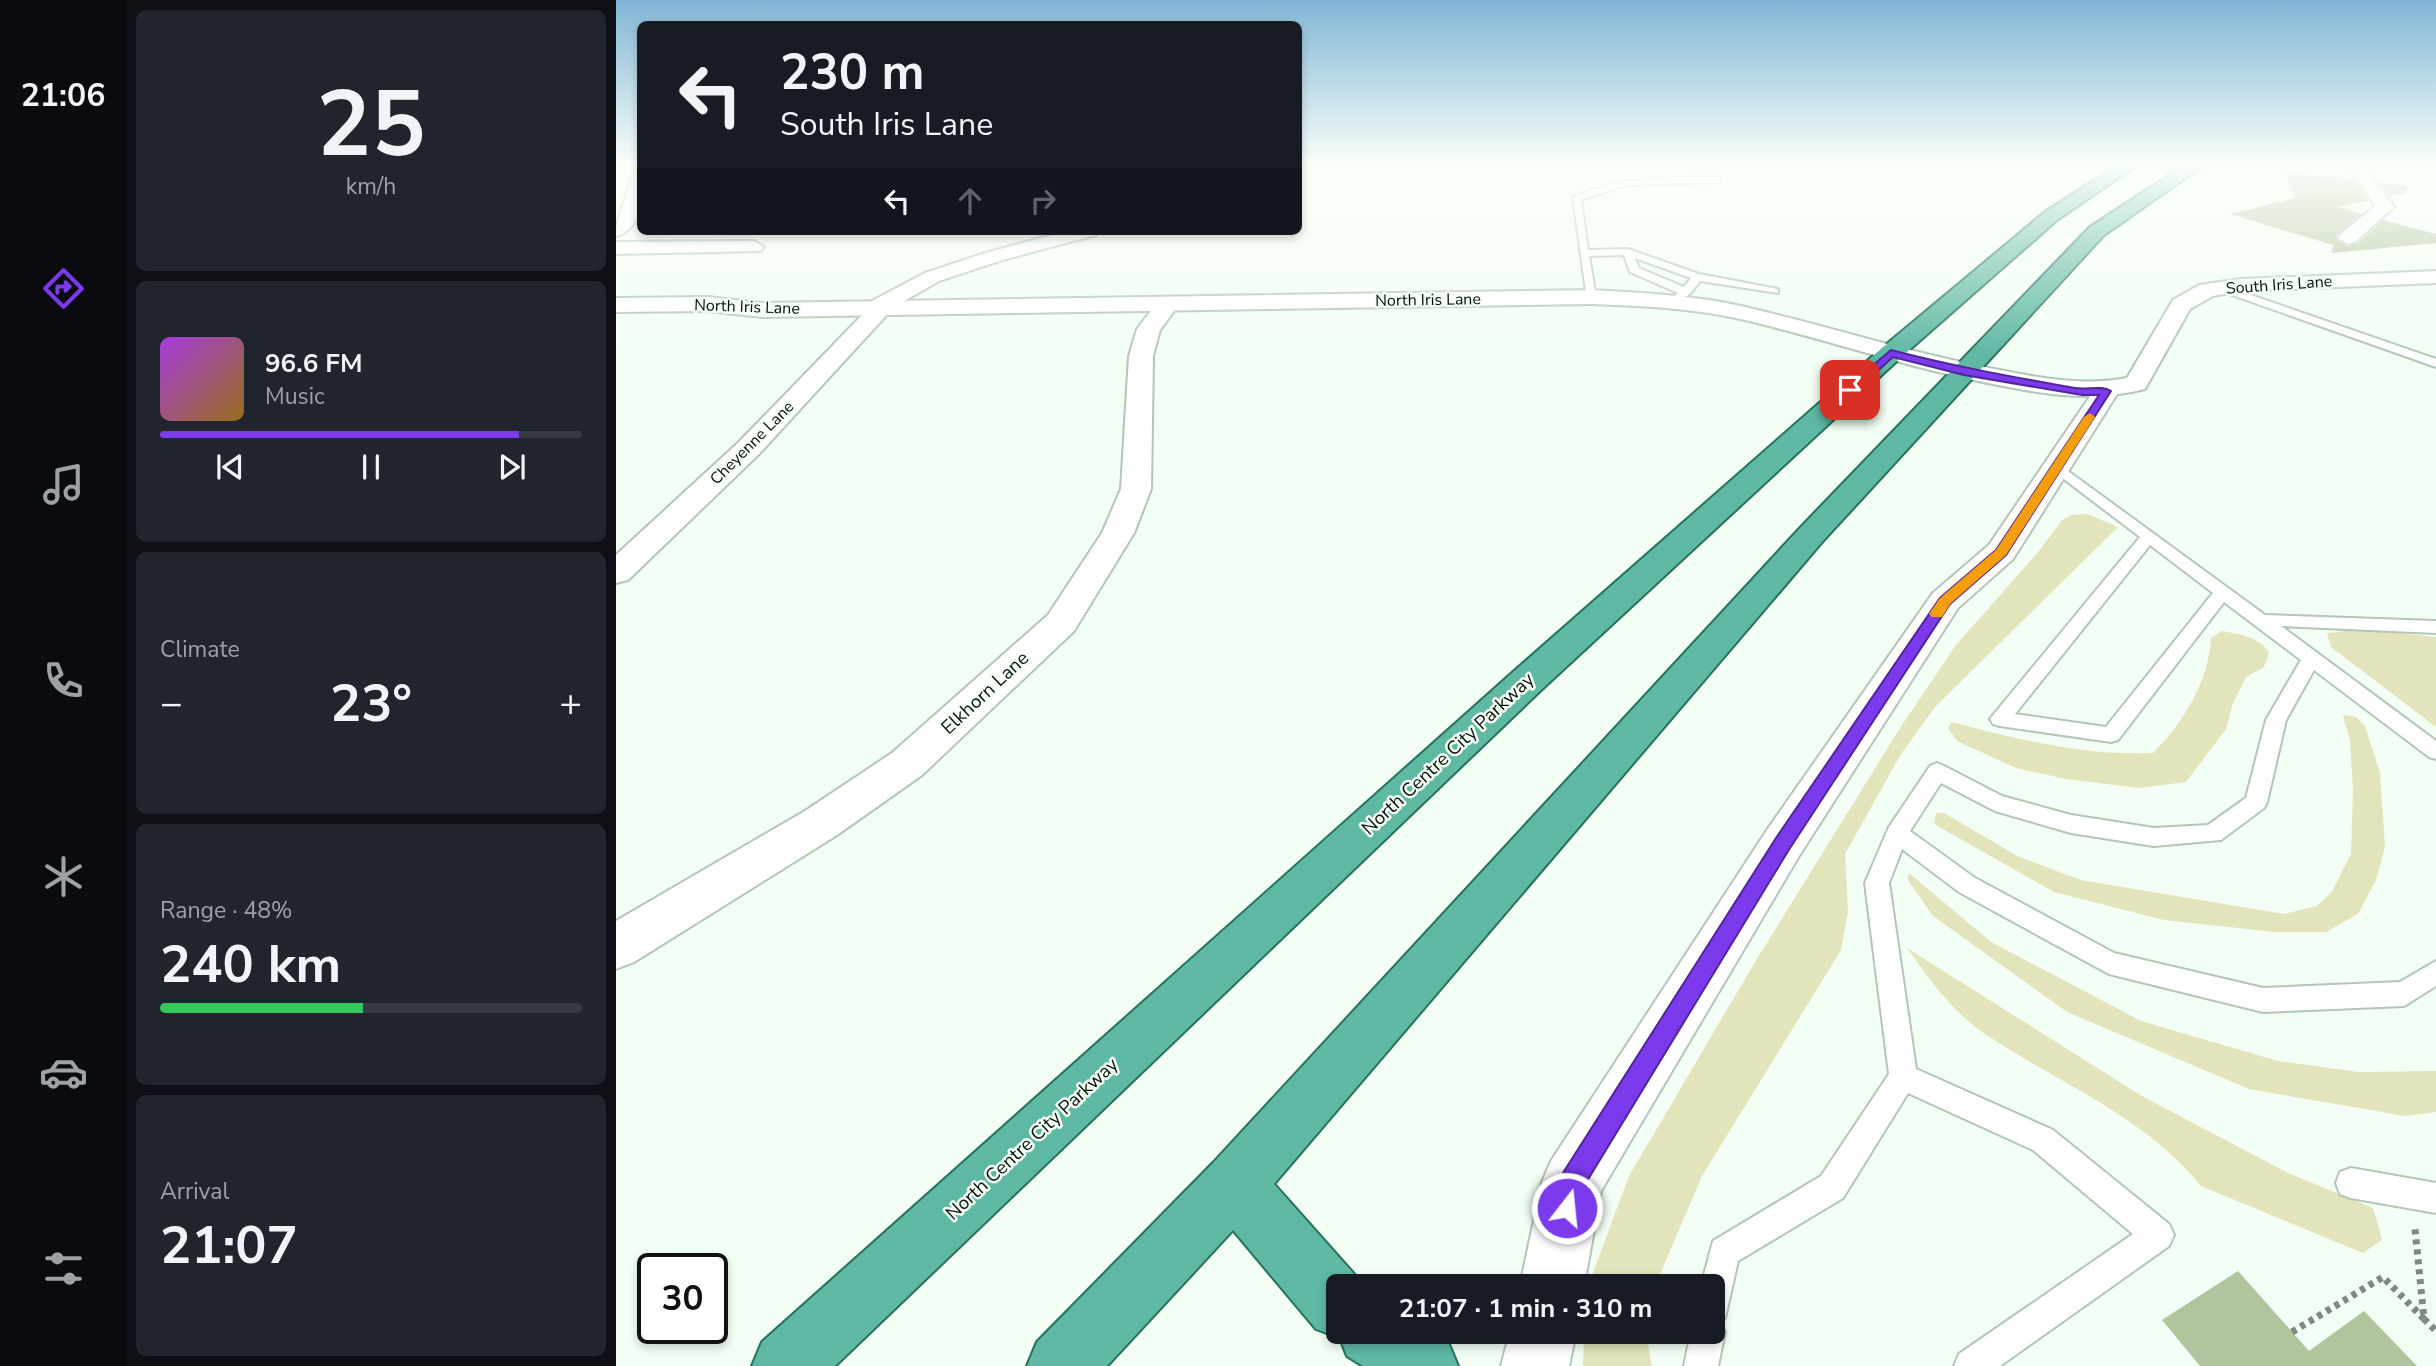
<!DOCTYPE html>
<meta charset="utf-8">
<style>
:root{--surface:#171b24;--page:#20242c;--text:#f1f3f6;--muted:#9ea1a6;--line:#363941;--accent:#7c3aed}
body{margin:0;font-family:"Nunito Sans",sans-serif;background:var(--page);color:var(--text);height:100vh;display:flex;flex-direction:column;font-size:26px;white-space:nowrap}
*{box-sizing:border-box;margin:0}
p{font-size:23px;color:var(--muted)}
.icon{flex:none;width:38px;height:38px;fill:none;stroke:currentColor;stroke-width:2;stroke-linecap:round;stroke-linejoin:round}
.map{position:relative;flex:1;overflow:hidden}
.side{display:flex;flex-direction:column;gap:10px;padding:10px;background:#0d0f14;width:490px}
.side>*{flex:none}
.banner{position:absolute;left:21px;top:21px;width:665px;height:214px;border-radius:10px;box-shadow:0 4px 10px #0003;background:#171b24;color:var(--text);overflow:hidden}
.speed{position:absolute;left:21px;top:1253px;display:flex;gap:14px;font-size:35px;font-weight:700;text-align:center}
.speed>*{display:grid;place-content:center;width:91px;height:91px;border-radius:50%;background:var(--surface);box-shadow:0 4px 10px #0003;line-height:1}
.speed .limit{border:4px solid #111;border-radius:10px;background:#fff;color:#111}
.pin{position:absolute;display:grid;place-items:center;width:60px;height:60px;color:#fff;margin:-30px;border-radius:14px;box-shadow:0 4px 10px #0006}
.me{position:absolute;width:77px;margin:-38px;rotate:16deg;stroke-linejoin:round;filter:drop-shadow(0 0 5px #0008)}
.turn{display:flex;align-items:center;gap:24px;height:147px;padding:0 28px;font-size:32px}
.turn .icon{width:91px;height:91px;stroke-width:2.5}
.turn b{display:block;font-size:49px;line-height:60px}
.lanes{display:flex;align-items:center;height:66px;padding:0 28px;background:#0003;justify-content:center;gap:35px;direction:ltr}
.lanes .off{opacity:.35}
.big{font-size:52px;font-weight:700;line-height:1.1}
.side .widget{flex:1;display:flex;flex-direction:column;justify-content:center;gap:10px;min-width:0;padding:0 24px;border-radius:10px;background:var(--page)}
.side .dial{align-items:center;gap:0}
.dial b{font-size:91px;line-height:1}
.song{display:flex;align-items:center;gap:21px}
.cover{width:84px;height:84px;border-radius:10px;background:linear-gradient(135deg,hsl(280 70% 55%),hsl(40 70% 35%))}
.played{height:7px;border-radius:4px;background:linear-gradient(90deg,var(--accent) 85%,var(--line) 85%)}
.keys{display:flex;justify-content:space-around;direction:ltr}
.heat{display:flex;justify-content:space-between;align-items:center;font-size:38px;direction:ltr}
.charge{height:10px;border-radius:5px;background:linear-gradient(90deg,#34c759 48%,var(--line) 0)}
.trip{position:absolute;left:710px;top:1274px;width:399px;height:70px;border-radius:10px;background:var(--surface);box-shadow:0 4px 10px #0003;font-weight:700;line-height:70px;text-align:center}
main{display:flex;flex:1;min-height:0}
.tabs{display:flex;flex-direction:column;width:126px;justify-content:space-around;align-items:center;background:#090b0e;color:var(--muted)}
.tabs .icon{width:49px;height:49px}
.tabs .on{color:var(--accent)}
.tabs b{font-size:32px;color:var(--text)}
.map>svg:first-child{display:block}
.green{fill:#e3e4bb}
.building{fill:#b0c49e}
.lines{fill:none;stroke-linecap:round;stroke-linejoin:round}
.service-casing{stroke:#b3c6b7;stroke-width:4}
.minor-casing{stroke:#b3c6b7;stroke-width:4}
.tertiary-casing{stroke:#b3c6b7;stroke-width:4}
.trunk-casing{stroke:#26725d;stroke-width:4}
.path{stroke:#7f8881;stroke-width:7;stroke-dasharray:5 5;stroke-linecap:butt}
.service{fill:#fff;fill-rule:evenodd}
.minor{fill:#fff;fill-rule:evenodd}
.tertiary{fill:#fff;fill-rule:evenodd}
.trunk{fill:#5eb8a2;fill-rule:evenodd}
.route{fill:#7c3aed;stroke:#51269a;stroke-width:2}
.slow{fill:#f59e0b}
.labels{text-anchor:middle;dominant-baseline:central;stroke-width:5;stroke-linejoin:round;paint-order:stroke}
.far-street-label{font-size:16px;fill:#090f0a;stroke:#f3fff5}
.street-label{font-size:19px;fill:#090f0a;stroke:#f3fff5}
</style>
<main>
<nav class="tabs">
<b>21:06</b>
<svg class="icon on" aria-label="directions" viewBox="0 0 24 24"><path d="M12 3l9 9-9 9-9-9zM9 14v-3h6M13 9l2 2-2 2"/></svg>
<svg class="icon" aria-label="music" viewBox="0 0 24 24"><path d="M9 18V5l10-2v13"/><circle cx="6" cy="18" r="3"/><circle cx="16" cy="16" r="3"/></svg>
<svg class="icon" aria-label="phone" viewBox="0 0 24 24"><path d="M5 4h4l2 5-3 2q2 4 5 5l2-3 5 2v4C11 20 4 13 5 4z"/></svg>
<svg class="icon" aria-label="climate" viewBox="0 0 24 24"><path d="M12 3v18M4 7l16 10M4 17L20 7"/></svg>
<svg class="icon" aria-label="car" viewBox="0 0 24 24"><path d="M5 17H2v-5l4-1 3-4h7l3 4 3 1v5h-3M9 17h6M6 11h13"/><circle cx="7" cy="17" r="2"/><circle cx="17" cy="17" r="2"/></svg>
<svg class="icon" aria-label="filters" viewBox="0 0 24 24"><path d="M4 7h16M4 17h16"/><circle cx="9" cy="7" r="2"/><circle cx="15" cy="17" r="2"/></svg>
</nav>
<section class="side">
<div class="widget dial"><b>25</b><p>km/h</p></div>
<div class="widget">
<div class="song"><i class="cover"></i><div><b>96.6 FM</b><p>Music</p></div></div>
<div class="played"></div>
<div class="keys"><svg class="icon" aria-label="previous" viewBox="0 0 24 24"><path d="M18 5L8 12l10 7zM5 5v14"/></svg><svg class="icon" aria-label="pause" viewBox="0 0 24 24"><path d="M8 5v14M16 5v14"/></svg><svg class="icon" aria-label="next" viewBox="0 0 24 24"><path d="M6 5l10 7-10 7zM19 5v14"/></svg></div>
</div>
<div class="widget"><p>Climate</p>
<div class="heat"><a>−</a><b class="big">23°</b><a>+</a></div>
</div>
<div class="widget"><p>Range · 48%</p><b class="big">240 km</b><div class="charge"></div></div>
<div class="widget"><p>Arrival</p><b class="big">21:07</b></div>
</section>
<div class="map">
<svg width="1820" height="1366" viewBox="0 0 1820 1366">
<rect width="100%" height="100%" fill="#f3fff5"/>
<g class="green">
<polygon points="1471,514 1502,527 1320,706 1285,754 1229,854 1232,912 1225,950 1086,1176 1039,1286 972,1286 1013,1176 1139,962 1284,728 1340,645 1423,551 1446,520 1456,515"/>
<polygon points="1747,629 1820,637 1820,727 1715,647 1711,633"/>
<path d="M1606,631c18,3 38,6 47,22l-5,14 -18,10 -13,26 -7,26 -40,53 -47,6 -73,-9 -50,-11 -59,-27 -9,-13 4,-6c66,18 133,34 201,31 30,-30 56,-72 58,-115z"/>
<polygon points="1727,715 1740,717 1749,726 1764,773 1769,847 1760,880 1742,914 1710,932 1659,932 1548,920 1438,892 1318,824 1320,813 1328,813 1403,857 1465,880 1668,914 1701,906 1716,892 1735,854 1737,789 1734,741"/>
<polygon points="1293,873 1375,942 1525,1021 1662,1061 1742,1072 1820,1071 1820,1112 1789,1116 1633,1089 1451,1012 1317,916 1292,880"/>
<path d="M1291,948l233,147 146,77 87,36 9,32 -19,13 -162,-67c-57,-71 -145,-104 -219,-154 -31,-22 -53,-53 -75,-84z"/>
<polygon points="968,1332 1033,1332 1032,1344 1036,1366 967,1366"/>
</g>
<g class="building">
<polygon points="1670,173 1739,180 1752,201 1721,207 1745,214 1720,236 1721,240 1731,246 1741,244 1767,220 1820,234 1820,243 1716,253 1717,245 1614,214 1679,198"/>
<polygon points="1764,183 1790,186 1790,193 1774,196"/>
<polygon points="1622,1271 1693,1351 1748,1311 1801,1366 1584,1366 1546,1320"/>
</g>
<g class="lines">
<defs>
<g id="service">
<path d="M1102,177l3,5 -93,3 -47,15 7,50 40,-1 71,25 79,15v4l-78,-12 -10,13 -17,10 -5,-3 10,-8 -48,-21 -6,-17 -35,1 7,41 -9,2 -14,-102c47,-21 95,-19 145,-20zM1019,258l56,20 -7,9 -45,-19z"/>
<polygon points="1606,285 1820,359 1820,367 1602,290 1601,288"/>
<path d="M1441,463l208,152 171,6v12l-155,-7 155,115v18l-7,-2 -115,-87 -28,50 -19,82 -3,6 -43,32 -67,6 -83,-13 -76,-22 -54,-28 -31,48 65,47 139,75 149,35 137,-6 36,-21v25l-32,20 -141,6 -154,-38 -150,-82 -57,-43 -13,34 27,186 137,61 116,94 5,11 -5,11 -169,120h-46l5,-12 174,-120 -100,-84 -125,-57 -65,105 -105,63 -13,57 -6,2 6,12 -7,34h-34l7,-34h22v-46h-12l12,-45 108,-65 68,-102 -24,-191 24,-56 41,-61 7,-3 7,3 58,30 69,19 83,13 54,-3 38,-27 20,-78 35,-60 -77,-58 -106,138 -7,2 -111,-16 -7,-2 -3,-5 150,-182 -88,-67 -2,-3 2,-3zM1534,545l63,48 -107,134 -91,-13z"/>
<polygon points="1735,1168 1820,1183 1820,1213 1735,1198 1724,1194 1720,1183 1724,1172"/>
</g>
<g id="minor">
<polygon points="1732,165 1748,165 1778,207 1739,242 1732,244 1722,238 1725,234 1759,206"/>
<path d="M24,172c0,23 4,57 -24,64 0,-21 12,-38 15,-59l2,-4z"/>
<polygon points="451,231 482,231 480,235 383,261 323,281 278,307 143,454 12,580 0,583 0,555 123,442 252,309 254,302 309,273 369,253"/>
<polygon points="138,241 148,247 145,251 0,254 0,242"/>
<polygon points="552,297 560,299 563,304 544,330 537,356 535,489 518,533 458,631 306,775 221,835 18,962 0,969 0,921 189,811 276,753 432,615 486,533 505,489 513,356 521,329 544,299"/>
<polygon points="1490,383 1499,386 1503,391 1397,559 1342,608 1183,856 985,1191 968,1286 904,1286 926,1182 935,1161 1151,830 1317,593 1373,545 1481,386"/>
<polygon points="894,1332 960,1332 953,1366 885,1366"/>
</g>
<path id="tertiary" d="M1820,271v12l-195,8 -28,5 -23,13 -45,80c-51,13 -97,6 -147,-4 -86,-16 -169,-45 -253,-65 -51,-12 -103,-14 -154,-16l-829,13 -54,-6 -92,1v-14l92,-1 54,6 829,-13c52,3 104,5 154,17 87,20 172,48 260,64 40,8 81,15 122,7l46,-78 26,-15 42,-6z"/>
<g id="trunk">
<polygon points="1502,165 1521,165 1441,220 1284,358 924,691 219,1366 136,1366 146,1342 896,673 1266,348 1429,212"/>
<polygon points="1569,165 1588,165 1488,235 1206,542 658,1184 746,1283 748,1286 723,1286 723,1332 816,1332 832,1342 842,1366 747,1366 731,1356 724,1338 700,1329 617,1230 491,1366 411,1366 421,1342 597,1163 1184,528 1474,227"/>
</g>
</defs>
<use href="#service" class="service-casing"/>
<use href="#minor" class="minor-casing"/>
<use href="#tertiary" class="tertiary-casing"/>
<use href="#trunk" class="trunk-casing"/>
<g class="path">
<polyline points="1808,1319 1820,1331"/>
<polyline points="1676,1332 1767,1277 1808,1319 1799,1229"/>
</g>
<use href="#service" class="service"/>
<use href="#minor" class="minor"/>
<use href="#tertiary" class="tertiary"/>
<use href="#trunk" class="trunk"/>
</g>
<linearGradient id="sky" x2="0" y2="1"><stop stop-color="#80b6d5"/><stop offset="0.46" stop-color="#fafffa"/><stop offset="1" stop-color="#fafffa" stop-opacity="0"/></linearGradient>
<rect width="1820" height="357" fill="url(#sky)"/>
<path class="route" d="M1275,350c61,16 122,27 184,38 12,2 27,-3 36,3l-105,164 -56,49 -160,244 -206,338 -8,31 -9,4 -9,-4 -3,-9 8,-35 213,-335 164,-240 56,-48 103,-155h-17l-118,-20 -71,-18 -39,35h-7v-5z"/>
<polygon class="slow" points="1474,413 1479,417 1390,555 1334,604 1326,617 1316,617 1313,614 1324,598 1380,550 1468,417"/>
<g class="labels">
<g class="far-street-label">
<text transform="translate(1663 285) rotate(-4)">South Iris Lane</text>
<text transform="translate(812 300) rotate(-1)">North Iris Lane</text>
<text transform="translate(131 307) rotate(2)">North Iris Lane</text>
<text transform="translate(136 443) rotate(-45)">Cheyenne Lane</text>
</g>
<g class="street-label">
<text transform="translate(369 693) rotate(-43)">Elkhorn Lane</text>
<text transform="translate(832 754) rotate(-43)">North Centre City Parkway</text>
<text transform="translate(416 1139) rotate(-43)">North Centre City Parkway</text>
</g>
</g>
</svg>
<div class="speed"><div class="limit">30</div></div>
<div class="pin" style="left:1234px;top:390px;background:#d93025"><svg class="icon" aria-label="arrive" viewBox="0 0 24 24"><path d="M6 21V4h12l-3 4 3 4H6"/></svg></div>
<svg class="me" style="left:951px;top:1208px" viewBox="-20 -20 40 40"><circle r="17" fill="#7c3aed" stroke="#fff" stroke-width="3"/><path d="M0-11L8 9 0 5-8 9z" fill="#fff"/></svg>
<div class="trip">21:07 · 1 min · 310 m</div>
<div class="banner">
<div class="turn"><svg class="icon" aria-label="left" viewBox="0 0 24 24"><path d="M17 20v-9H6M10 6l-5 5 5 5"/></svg><div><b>230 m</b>South Iris Lane</div></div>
<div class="lanes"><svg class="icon" aria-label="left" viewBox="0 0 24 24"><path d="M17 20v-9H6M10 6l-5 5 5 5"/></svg><svg class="icon off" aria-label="ahead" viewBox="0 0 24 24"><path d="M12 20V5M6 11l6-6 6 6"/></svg><svg class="icon off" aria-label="right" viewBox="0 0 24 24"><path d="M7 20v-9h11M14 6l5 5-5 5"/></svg></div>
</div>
</div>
</main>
